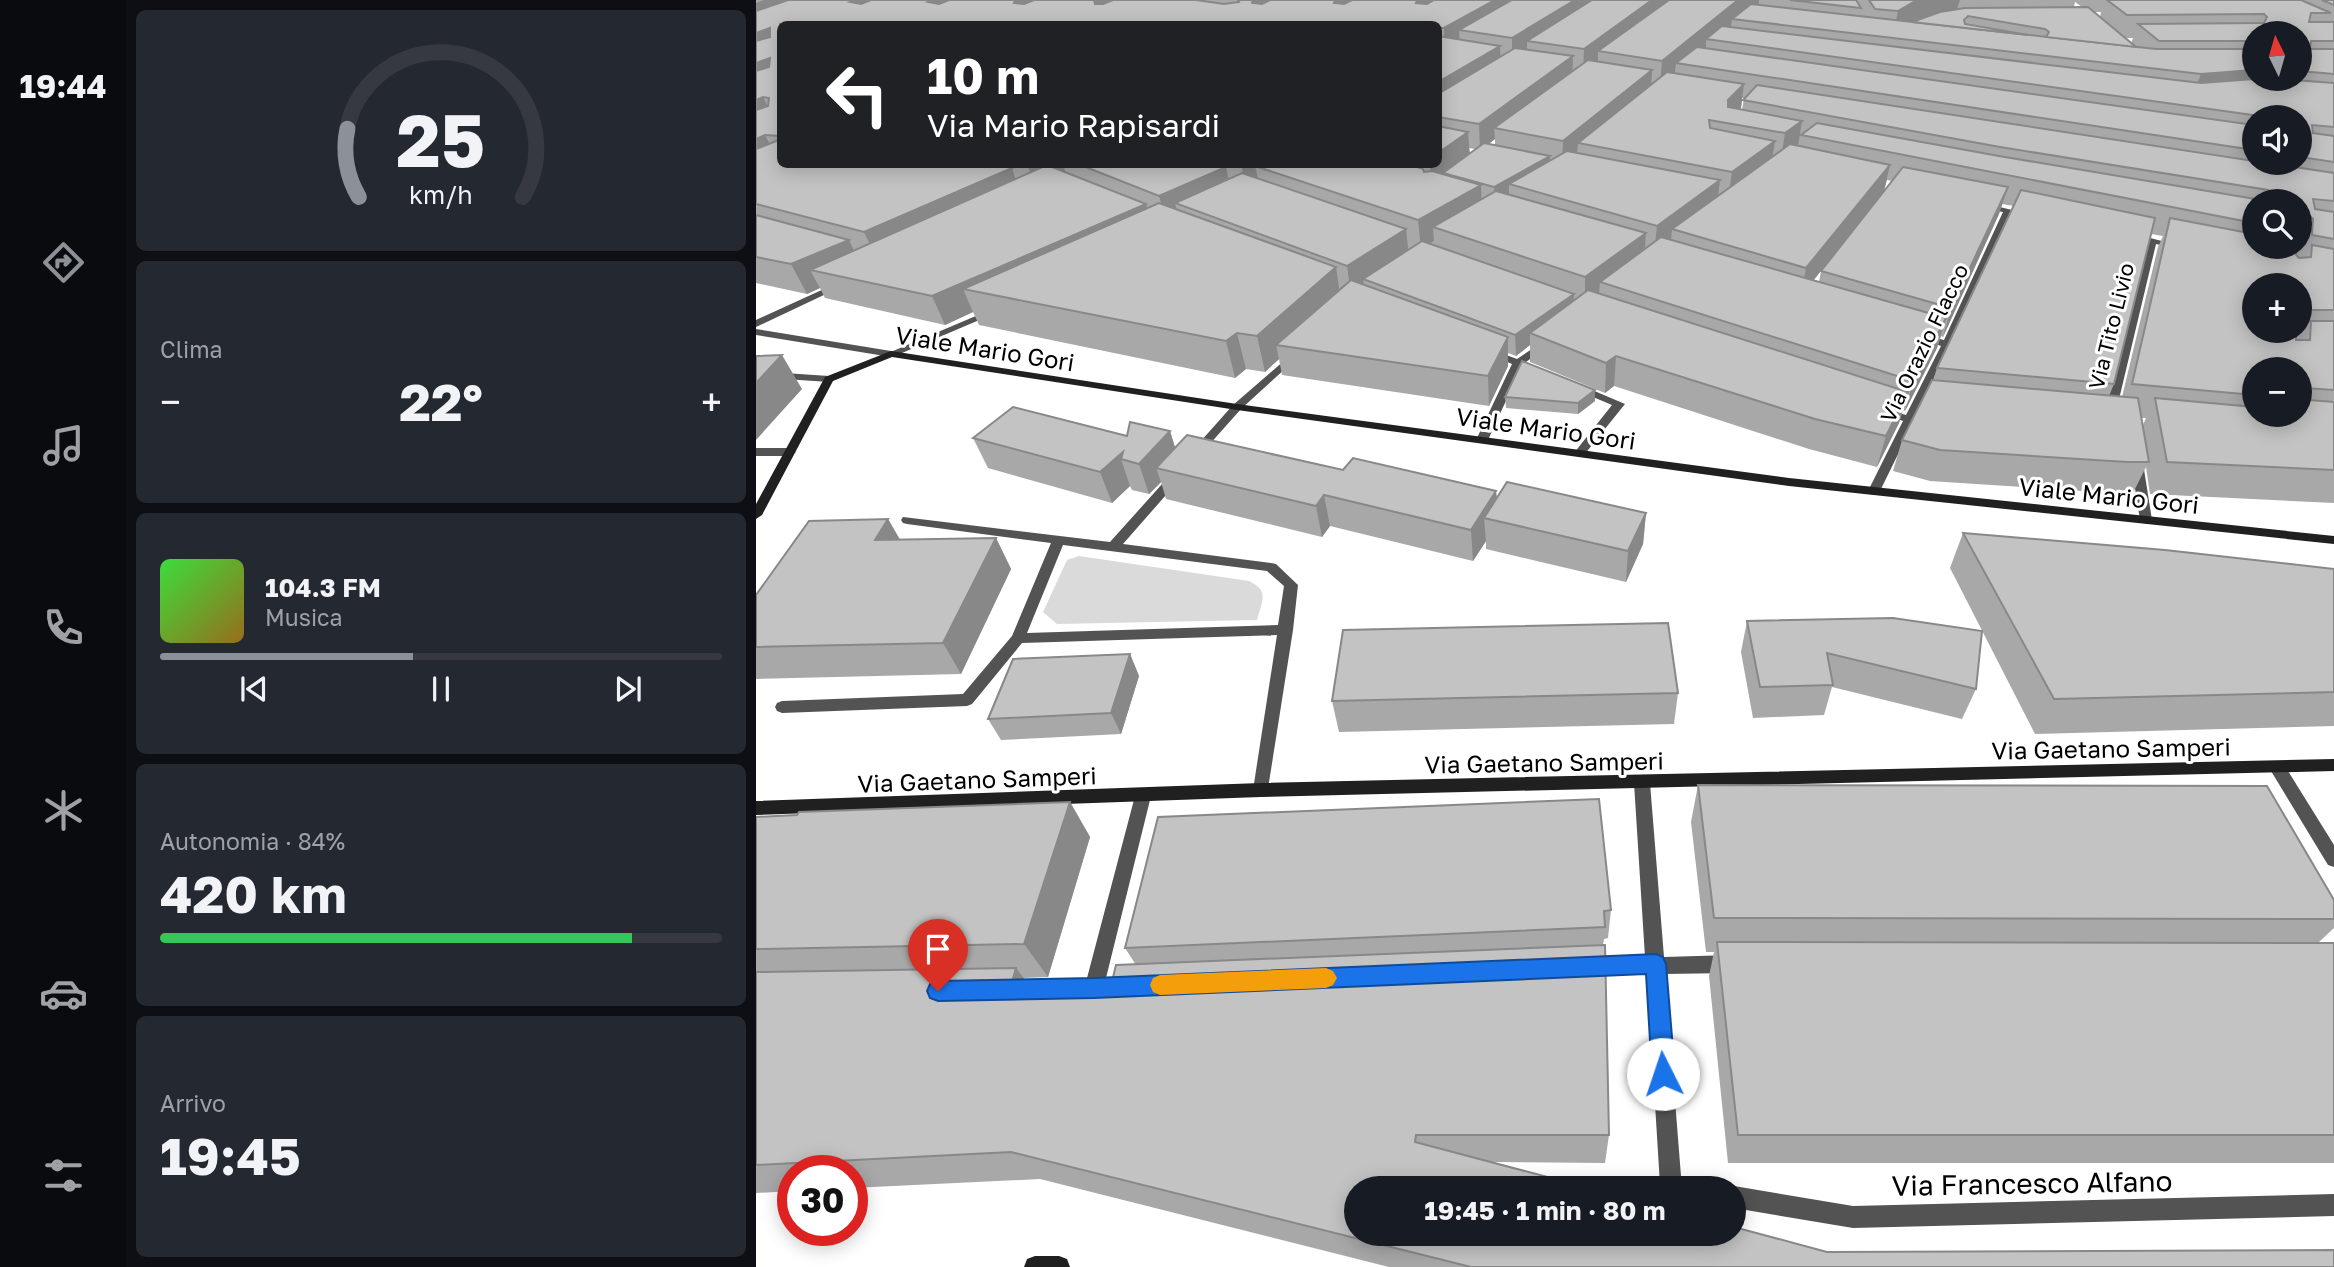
<!DOCTYPE html>
<html lang="it">
<meta charset="utf-8">
<style>
:root{--surface:#171b24;--page:#242831;--text:#f1f3f6;--muted:#9ea1a6;--line:#363941;--accent:#8c9099}
body{margin:0;font-family:"Golos Text",sans-serif;background:var(--page);color:var(--text);height:100vh;display:flex;flex-direction:column;font-size:26px;white-space:nowrap}
*{box-sizing:border-box;margin:0}
p{font-size:23px;color:var(--muted)}
.icon{flex:none;width:38px;height:38px;fill:none;stroke:currentColor;stroke-width:2;stroke-linecap:round;stroke-linejoin:round}
.map{position:relative;flex:1;overflow:hidden}
.sheet{display:flex;flex-direction:column;gap:10px;padding:10px;background:#0d0f14;width:630px}
.sheet>*{flex:none}
.guide{position:absolute;left:21px;top:21px;width:665px;height:147px;border-radius:10px;box-shadow:0 4px 18px #0003;background:#202124;color:#fff;overflow:hidden}
.needle{width:46px;rotate:355deg}
.tools{position:absolute;left:1486px;top:21px;display:grid;gap:14px}
.tools a{display:grid;place-items:center;width:70px;height:70px;border-radius:50%;background:var(--surface);box-shadow:0 4px 18px #0003;font-size:35px}
.speed{position:absolute;left:21px;top:1155px;display:flex;gap:14px;font-size:35px;font-weight:700;text-align:center}
.speed>*{display:grid;place-content:center;width:91px;height:91px;border-radius:50%;background:var(--surface);box-shadow:0 4px 18px #0003;line-height:1}
.speed .limit{border:10px solid #d22;background:#fff;color:#111}
.pin{position:absolute;display:grid;place-items:center;width:60px;height:60px;color:#fff;margin:-72px -30px;border-radius:50% 50% 50% 0;rotate:-45deg;box-shadow:0 0 7px #0007}
.pin .icon{rotate:45deg}
.me{position:absolute;width:77px;margin:-38px;rotate:356deg;stroke-linejoin:round;filter:drop-shadow(0 0 5px #0008)}
.turn{display:flex;align-items:center;gap:24px;height:147px;padding:0 35px;font-size:32px}
.turn .icon{width:91px;height:91px;stroke-width:2.5}
.turn b{display:block;font-size:49px;line-height:60px}
.big{font-size:52px;font-weight:700;line-height:1.1}
.sheet .card{flex:1;display:flex;flex-direction:column;justify-content:center;gap:10px;min-width:0;padding:0 24px;border-radius:10px;background:var(--page)}
.sheet .dial{align-items:center;gap:0}
.dial svg{height:182px;overflow:visible;fill:none;stroke:var(--line);stroke-width:7;stroke-linecap:round;text-anchor:middle}
.dial text{fill:var(--text);stroke:none}
.song{display:flex;align-items:center;gap:21px}
.cover{width:84px;height:84px;border-radius:10px;background:linear-gradient(135deg,hsl(120 70% 55%),hsl(40 70% 35%))}
.played{height:7px;border-radius:4px;background:linear-gradient(90deg,var(--accent) 45%,var(--line) 45%)}
.keys{display:flex;justify-content:space-around;direction:ltr}
.heat{display:flex;justify-content:space-between;align-items:center;font-size:38px;direction:ltr}
.charge{height:10px;border-radius:5px;background:linear-gradient(90deg,#34c759 84%,var(--line) 0)}
.trip{position:absolute;left:588px;top:1176px;width:402px;height:70px;border-radius:35px;background:var(--surface);box-shadow:0 4px 18px #0003;font-weight:700;line-height:70px;text-align:center}
main{display:flex;flex:1;min-height:0}
.menu{display:flex;flex-direction:column;width:126px;justify-content:space-around;align-items:center;background:#090b0e;color:var(--muted)}
.menu .icon{width:49px;height:49px}
.menu .active{color:var(--accent)}
.menu b{font-size:32px;color:var(--text)}
.map>svg:first-child{display:block}
.green{fill:#dadada}
.lines{fill:none;stroke-linecap:round;stroke-linejoin:round}
.minor{fill:#535353;fill-rule:evenodd}
.tertiary{fill:#535353;fill-rule:evenodd}
.secondary{fill:#202020;fill-rule:evenodd}
.wall{fill:#a8a8a8;fill-rule:evenodd}
.shaded-wall{fill:#888}
.building{fill:#c3c3c3;stroke:#888;stroke-width:2}
.route{fill:#1a73e8;stroke:#114b97;stroke-width:2}
.slow{fill:#f59e0b}
.labels{text-anchor:middle;dominant-baseline:central;stroke-width:6;stroke-linejoin:round;paint-order:stroke}
.far-street-label{font-size:21px;fill:#000;stroke:#fff}
.street-label{font-size:24px;fill:#000;stroke:#fff}
.near-street-label{font-size:28px;fill:#000;stroke:#fff}
</style>
<main>
<nav class="menu">
<b>19:44</b>
<svg class="icon active" aria-label="directions" viewBox="0 0 24 24"><path d="M12 3l9 9-9 9-9-9zM9 14v-3h6M13 9l2 2-2 2"/></svg>
<svg class="icon" aria-label="music" viewBox="0 0 24 24"><path d="M9 18V5l10-2v13"/><circle cx="6" cy="18" r="3"/><circle cx="16" cy="16" r="3"/></svg>
<svg class="icon" aria-label="phone" viewBox="0 0 24 24"><path d="M5 4h4l2 5-3 2q2 4 5 5l2-3 5 2v4C11 20 4 13 5 4z"/></svg>
<svg class="icon" aria-label="climate" viewBox="0 0 24 24"><path d="M12 3v18M4 7l16 10M4 17L20 7"/></svg>
<svg class="icon" aria-label="car" viewBox="0 0 24 24"><path d="M5 17H2v-5l4-1 3-4h7l3 4 3 1v5h-3M9 17h6M6 11h13"/><circle cx="7" cy="17" r="2"/><circle cx="17" cy="17" r="2"/></svg>
<svg class="icon" aria-label="filters" viewBox="0 0 24 24"><path d="M4 7h16M4 17h16"/><circle cx="9" cy="7" r="2"/><circle cx="15" cy="17" r="2"/></svg>
</nav>
<section class="sheet">
<div class="card dial"><svg viewBox="0 0 100 80">
<path d="M14 69A42 42 0 1 1 86 69"/>
<path d="M14 69A42 42 0 0 1 9 39" stroke="#8c9099"/>
<text x="50" y="56" font-size="32" font-weight="700">25</text>
<text x="50" y="72" font-size="11">km/h</text>
</svg></div>
<div class="card"><p>Clima</p>
<div class="heat"><a>−</a><b class="big">22°</b><a>+</a></div>
</div>
<div class="card">
<div class="song"><i class="cover"></i><div><b>104.3 FM</b><p>Musica</p></div></div>
<div class="played"></div>
<div class="keys"><svg class="icon" aria-label="previous" viewBox="0 0 24 24"><path d="M18 5L8 12l10 7zM5 5v14"/></svg><svg class="icon" aria-label="pause" viewBox="0 0 24 24"><path d="M8 5v14M16 5v14"/></svg><svg class="icon" aria-label="next" viewBox="0 0 24 24"><path d="M6 5l10 7-10 7zM19 5v14"/></svg></div>
</div>
<div class="card"><p>Autonomia · 84%</p><b class="big">420 km</b><div class="charge"></div></div>
<div class="card"><p>Arrivo</p><b class="big">19:45</b></div>
</section>
<div class="map">
<svg width="1578" height="1267" viewBox="0 0 1578 1267">
<rect width="100%" height="100%" fill="#fff"/>
<path class="green" d="M323,556l170,25c21,10 13,20 8,39l-200,4 -14,-12 24,-52z"/>
<g class="lines">
<g class="minor">
<polygon points="1227,203 1277,215 1273,218 1255,214 1196,344 1124,491 1118,495 1114,494 1112,491 1147,421 1121,411 1127,408 1150,415 1185,346 1160,337 1165,334 1188,340 1247,212 1224,208 1223,206"/>
<polygon points="1375,233 1425,246 1420,249 1400,244 1360,412 1354,415 1348,412 1391,242 1372,238 1371,236"/>
<polygon points="81,283 89,285 0,327 0,320"/>
<polygon points="234,310 242,312 139,356 135,357 130,354"/>
<polygon points="788,341 793,344 792,346 770,362 786,370 781,373 765,368 732,440 730,442 722,442 720,440 756,364 729,352 734,349 761,359"/>
<polygon points="537,353 541,354 541,358 485,409 444,455 436,455 436,451 477,405"/>
<polygon points="822,384 869,404 828,455 824,457 818,453 856,405 818,389 818,385"/>
<polygon points="0,448 34,448 40,452 34,456 0,456"/>
<polygon points="1381,459 1387,463 1396,520 1390,524 1384,520 1375,463"/>
<path d="M420,472l4,1 2,3 -2,3 -57,65 148,19 5,1 22,21 -5,45 -26,165 -6,2 -6,-2 -2,-5 24,-155 -255,8 -50,61 -5,2 -185,7 -5,-2 -2,-4 2,-4 5,-2 181,-7 49,-58 39,-93 -144,-19 -4,-1 -2,-3 2,-3 207,25 62,-69zM307,545l204,26 17,15 -6,39 -251,8z"/>
<polygon points="1521,761 1527,763 1578,845 1578,867 1572,865 1515,771 1513,767 1515,763"/>
<polygon points="886,776 892,778 894,783 908,957 975,955 981,958 984,964 981,970 975,973 909,974 925,1176 938,1181 941,1188 906,1188 904,1185 891,974 830,976 824,973 821,967 824,961 830,958 889,957 878,783 880,778"/>
<polygon points="387,789 393,791 395,796 350,978 373,977 380,980 382,986 380,992 373,995 338,997 257,998 250,995 248,989 250,983 257,980 331,978 379,796 381,791"/>
<polygon points="978,1186 1097,1206 1578,1194 1578,1216 1097,1228 978,1208 978,1188 973,1188"/>
</g>
<g class="tertiary">
<polygon points="0,329 135,351 140,354 135,357 0,335"/>
<polygon points="0,371 73,376 78,379 73,382 0,377"/>
</g>
<g class="secondary">
<polygon points="135,351 481,404 1033,478 1578,536 1578,544 1033,486 481,410 136,357 77,381 6,515 0,519 0,504 69,377"/>
<polygon points="1578,759 1578,771 505,797 0,815 0,801 505,783"/>
<polygon points="279,1256 303,1256 311,1259 314,1267 268,1267 271,1259"/>
</g>
</g>
<g class="wall">
<path d="M0,0h1578v503l-184,-9 -4,-27 -13,26h-21l-182,-12 -37,-10 9,-31 31,-60 4,-12 77,-162 -12,-2 -3,10 -56,123 -2,-1 -4,12 -32,63 -2,-1 -4,13 -22,44 -68,-18 -195,-63 -9,7 -75,-31v-17l-14,11 -8,-3v13l-19,40 -207,-31 -3,-16 -14,13 -19,-3 -11,9 -256,-53 -6,-13 -28,13 -120,-27 -5,-10 -13,6 -51,-11zM1319,2l7,5h-8zM1338,12h7l-1,5zM24,24h658v140h-658zM1498,33h46v46h-46zM1369,38h8l-2,5zM986,98h2l-2,12 -3,-1 2,-1zM1498,117h46v46h-46zM739,139v6l-6,-1zM713,148l6,1 -5,5zM1131,180l5,1 -71,90 -2,11 -6,-1 71,-90zM1498,201h46v46h-3v9l-43,-9zM1395,234l12,2 -5,11 -36,150 -13,-1 5,-12zM1544,285v46h-46zM1498,369h46v46h-46zM1385,418h5l-3,7z"/>
<polygon points="749,397 839,401 822,414 750,408"/>
<polygon points="414,431 419,447 740,491 741,498 890,513 887,544 870,582 730,549 730,541 717,561 574,526 566,537 410,499 405,482 393,494 376,490 374,486 356,503 232,468 217,438 371,436"/>
<polygon points="132,519 144,540 240,538 255,569 205,674 0,679 0,595"/>
<polygon points="1207,533 1578,569 1578,726 1279,734 1194,568"/>
<polygon points="991,621 1220,689 1206,719 1076,687 1068,715 997,718 985,652"/>
<polygon points="374,654 383,676 365,734 245,740 232,719"/>
<polygon points="922,693 918,724 583,732 576,701"/>
<polygon points="942,785 1578,900 1578,928 1563,942 1578,943 1578,1163 972,1163 953,976 958,952 950,952 935,822"/>
<polygon points="314,802 334,837 292,977 267,978 278,991 354,990 380,965 369,948 855,910 852,938 848,939 847,945 853,1135 849,1163 736,1162 1071,1252 1578,1267 633,1267 284,1179 96,1188 96,1171 37,1171 37,1191 0,1193 0,817"/>
</g>
<g class="shaded-wall">
<polygon points="8,0 81,0 0,29 0,3"/>
<polygon points="99,0 163,0 103,24 94,2"/>
<polygon points="177,0 237,0 180,24 172,2"/>
<polygon points="259,0 314,0 265,24 258,3"/>
<polygon points="338,0 364,0 345,24"/>
<polygon points="497,0 546,0 500,24 496,3"/>
<polygon points="579,0 623,0 581,24 578,3"/>
<polygon points="661,0 703,0 663,22 660,3"/>
<polygon points="739,0 779,0 703,30 704,43 689,51 688,28"/>
<polygon points="819,0 853,0 771,41 771,53 756,62 756,38"/>
<polygon points="896,0 925,0 842,51 842,62 827,73 828,49"/>
<polygon points="982,0 1003,0 1003,3 982,20 976,19 975,26 958,40 950,39 950,47 929,64 920,63 919,72 904,85 906,61"/>
<polygon points="1161,0 1204,0 1200,13 1137,34 1142,11"/>
<polygon points="14,28 24,50 0,60 0,33"/>
<polygon points="744,46 745,70 682,109 682,82"/>
<polygon points="817,56 816,81 738,128 739,139 724,150 723,124"/>
<polygon points="14,58 24,81 0,91 0,63"/>
<polygon points="896,70 895,94 822,143 821,154 806,166 807,141"/>
<polygon points="1498,70 1498,79 1435,99 1445,74"/>
<polygon points="988,84 985,108 969,124 972,100"/>
<polygon points="7,97 20,123 0,131 0,100"/>
<polygon points="1046,121 1042,146 1025,158 1029,133"/>
<polygon points="712,132 714,158 675,187 674,164 682,164 682,153"/>
<polygon points="9,135 23,162 0,172 0,139"/>
<polygon points="1019,141 1015,166 972,198 976,172"/>
<polygon points="794,156 794,174 753,184 753,198 739,206 738,187"/>
<polygon points="271,164 307,164 310,174 280,188"/>
<polygon points="485,164 540,164 499,166 503,182 490,188"/>
<polygon points="1134,165 1128,191 1045,296 1050,268"/>
<polygon points="470,167 476,194 419,203 423,219 411,224 403,196"/>
<polygon points="256,168 265,196 122,261 108,232"/>
<polygon points="964,180 961,206 916,229 915,241 898,253 901,226"/>
<polygon points="725,185 726,213 677,227 678,241 665,249 662,220"/>
<polygon points="1252,187 1243,214 1187,337 1195,308"/>
<polygon points="390,204 397,231 207,289 217,312 189,325 176,296"/>
<polygon points="650,229 653,257 607,279 608,286 595,294 591,266"/>
<polygon points="890,233 888,261 844,282 843,294 829,305 829,277"/>
<polygon points="93,240 107,269 54,270 64,288 51,294 35,264"/>
<polygon points="580,267 585,302 520,345 523,359 509,372 501,336"/>
<polygon points="818,294 817,314 774,333 774,345 760,356 759,335"/>
<polygon points="1190,318 1181,348 1149,411 1157,381"/>
<polygon points="481,333 490,369 479,378 470,341"/>
<polygon points="752,337 752,366 733,406 732,376"/>
<polygon points="26,355 46,389 0,440 0,383"/>
<polygon points="860,356 858,386 849,393 850,363"/>
<polygon points="1549,388 1544,397 1544,390"/>
<polygon points="839,390 839,401 822,414 822,403"/>
<polygon points="1152,392 1143,423 1121,467 1130,436"/>
<polygon points="414,431 423,461 400,468 405,482 393,494 383,464"/>
<polygon points="367,452 365,459 374,486 356,503 344,472"/>
<polygon points="740,491 742,521 728,518 730,541 717,561 715,530"/>
<polygon points="568,495 574,526 566,537 560,506"/>
<polygon points="890,513 887,544 870,582 872,551"/>
<polygon points="132,519 150,550 119,540"/>
<polygon points="240,538 255,569 205,674 187,643"/>
<polygon points="374,654 383,676 365,734 355,713"/>
<polygon points="314,802 334,837 292,977 268,944"/>
<polygon points="260,968 285,1001 253,992"/>
</g>
<g class="building">
<polygon points="32,0 99,0 94,2 105,4 115,0 177,0 172,2 183,4 193,0 259,0 258,3 268,4 278,0 338,0 339,4 347,4 357,0 440,0 468,4 483,2 482,0 497,0 496,3 506,4 514,0 579,0 578,3 588,4 596,0 661,0 660,3 671,4 678,0 739,0 688,28 682,28 682,24 24,24 24,164 242,164 256,168 108,232 0,204 0,149 23,140 24,136 9,135 0,139 0,110 12,106 13,98 7,97 0,100 0,71 13,67 14,58 0,63 0,41 14,37 14,28 0,33 0,11"/>
<polygon points="756,0 819,0 756,38 703,30"/>
<polygon points="836,0 896,0 828,49 771,41"/>
<polygon points="913,0 982,0 906,61 842,51"/>
<polygon points="1034,0 1100,0 1105,8"/>
<polygon points="1113,0 1161,0 1142,11 1119,9"/>
<polygon points="1351,0 1545,0 1575,13 1555,13 1553,22 1578,22 1578,41 1555,41 1554,49 1578,49 1578,74 1544,71 1544,33 1498,33 1498,41 1403,41 1382,24 1508,23 1511,17 1508,14 1371,15"/>
<polygon points="1566,0 1578,0 1578,5"/>
<polygon points="995,4 1400,49 1498,49 1498,70 1445,74 976,19"/>
<polygon points="1332,7 1380,47 1290,37 1293,32 1289,29 1212,16 1208,20 1209,24 1272,35 1156,22 1184,12 1209,8"/>
<polygon points="966,26 1445,83 1498,79 1525,79 1578,83 1578,127 1556,125 1557,133 1578,136 1578,162 1544,157 1544,117 1511,117 950,39"/>
<polygon points="682,36 744,46 682,82"/>
<polygon points="941,47 1498,125 1498,150 920,63"/>
<polygon points="759,48 817,56 723,124 682,117 682,94"/>
<polygon points="832,60 896,70 807,141 738,128"/>
<polygon points="911,72 988,84 972,100 972,107 1046,121 1029,133 953,120 954,128 1019,141 976,172 822,143"/>
<polygon points="1001,85 1498,161 1498,163 1513,163 1578,173 1578,201 1557,199 1559,209 1578,212 1578,239 1556,235 1557,219 1554,216 1544,216 1544,201 1512,201 1515,199 1512,190 1244,147 987,100"/>
<polygon points="1061,123 1243,156 1511,201 1498,201 1498,223 1045,135"/>
<polygon points="682,126 712,132 682,153"/>
<polygon points="728,143 794,156 738,187 687,173"/>
<polygon points="1034,144 1134,165 1050,268 916,229"/>
<polygon points="811,151 964,180 901,226 753,184"/>
<polygon points="322,164 463,164 470,167 403,196"/>
<polygon points="503,164 653,164 667,169 668,172 676,171 725,185 662,220 499,166"/>
<polygon points="291,165 390,204 176,296 54,270"/>
<polygon points="1147,167 1252,187 1195,308 1065,271"/>
<polygon points="486,173 650,229 591,266 419,203"/>
<polygon points="1265,190 1399,218 1358,384 1181,368"/>
<polygon points="740,191 890,233 829,277 677,227"/>
<polygon points="403,203 580,267 501,336 481,333 470,341 207,289"/>
<polygon points="0,215 93,240 35,264 0,257"/>
<polygon points="1414,218 1498,234 1498,247 1541,247 1540,255 1543,258 1555,257 1556,245 1578,249 1578,310 1555,310 1554,299 1544,298 1544,285 1498,285 1498,331 1540,331 1540,340 1554,340 1555,321 1578,321 1578,390 1549,388 1544,390 1544,369 1498,369 1498,395 1376,384"/>
<polygon points="905,237 1190,318 1157,381 844,282"/>
<polygon points="666,241 818,294 759,335 607,279"/>
<polygon points="595,280 752,337 732,376 520,345"/>
<polygon points="832,290 1152,392 1130,436 1059,419 860,356 850,363 774,333"/>
<polygon points="26,355 0,383 0,356"/>
<polygon points="766,361 839,390 822,403 749,397"/>
<polygon points="1176,380 1382,398 1393,462 1371,462 1184,450 1146,440"/>
<polygon points="1399,398 1498,407 1498,415 1544,415 1544,409 1553,400 1578,402 1578,470 1411,462"/>
<polygon points="257,407 371,436 374,422 414,431 383,464 365,459 367,452 344,472 217,438"/>
<polygon points="431,435 587,470 597,458 740,491 715,530 568,495 560,506 400,468"/>
<polygon points="751,482 890,513 872,551 728,518"/>
<polygon points="132,519 119,540 240,538 187,643 0,647 0,595 53,521"/>
<polygon points="1207,533 1409,550 1578,569 1578,692 1298,699"/>
<polygon points="1137,618 1226,631 1220,689 1071,653 1077,685 1004,687 991,621"/>
<polygon points="912,623 922,693 576,701 587,630"/>
<polygon points="374,654 355,713 232,719 257,659"/>
<polygon points="942,785 1511,786 1578,900 1578,919 958,918"/>
<polygon points="843,799 855,910 848,911 849,927 369,948 402,817"/>
<polygon points="314,802 268,944 0,949 0,817 41,815 43,812"/>
<polygon points="961,942 1578,943 1578,1135 982,1135"/>
<polygon points="849,945 853,1135 660,1135 659,1142 833,1188 600,1188 600,1234 978,1234 978,1227 1071,1252 1578,1250 1578,1267 715,1267 255,1152 0,1165 0,972 260,968 253,992 354,990 360,965"/>
</g>
<polygon class="route" points="900,954 907,957 910,964 919,1074 915,1082 907,1086 899,1082 896,1074 890,974 338,998 182,1001 174,998 171,991 174,984 182,981 338,978"/>
<polygon class="slow" points="570,968 577,971 581,978 577,985 570,988 404,995 397,992 394,985 397,978 404,975"/>
<g class="labels">
<g class="far-street-label">
<text transform="translate(1355 326) rotate(-76)">Via Tito Livio</text>
<text transform="translate(1168 343) rotate(-64)">Via Orazio Flacco</text>
</g>
<g class="street-label">
<text transform="translate(229 348) rotate(9)">Viale Mario Gori</text>
<text transform="translate(790 428) rotate(8)">Viale Mario Gori</text>
<text transform="translate(1353 495) rotate(6)">Viale Mario Gori</text>
<text transform="translate(1355 748) rotate(-1)">Via Gaetano Samperi</text>
<text transform="translate(788 762) rotate(-1)">Via Gaetano Samperi</text>
<text transform="translate(221 779) rotate(-2)">Via Gaetano Samperi</text>
</g>
<g class="near-street-label">
<text transform="translate(1276 1183) rotate(-1)">Via Francesco Alfano</text>
</g>
</g>
</svg>
<div class="tools">
<a><svg class="needle" viewBox="-14 -14 28 28"><path d="M0-13l5 13h-10z" fill="#e53935"/><path d="M0 13l5-13h-10z" fill="#9ea1a6"/></svg></a>
<a><svg class="icon" aria-label="sound" viewBox="0 0 24 24"><path d="M4 9h4l5-4v14l-5-4H4zM17 9q2 3 0 6"/></svg></a>
<a><svg class="icon" aria-label="search" viewBox="0 0 24 24"><circle cx="10" cy="10" r="6"/><path d="M15 15l6 6"/></svg></a>
<a>+</a>
<a>−</a>
</div>
<div class="speed"><div class="limit">30</div></div>
<div class="pin" style="left:182px;top:991px;background:#d93025"><svg class="icon" aria-label="arrive" viewBox="0 0 24 24"><path d="M6 21V4h12l-3 4 3 4H6"/></svg></div>
<svg class="me" style="left:907px;top:1074px" viewBox="-20 -20 40 40"><circle r="19" fill="#fff"/><path d="M0-13L10 11 0 6-10 11z" fill="#1a73e8"/></svg>
<div class="trip">19:45 · 1 min · 80 m</div>
<div class="guide">
<div class="turn"><svg class="icon" aria-label="left" viewBox="0 0 24 24"><path d="M17 20v-9H6M10 6l-5 5 5 5"/></svg><div><b>10 m</b>Via Mario Rapisardi</div></div>
</div>
</div>
</main>
